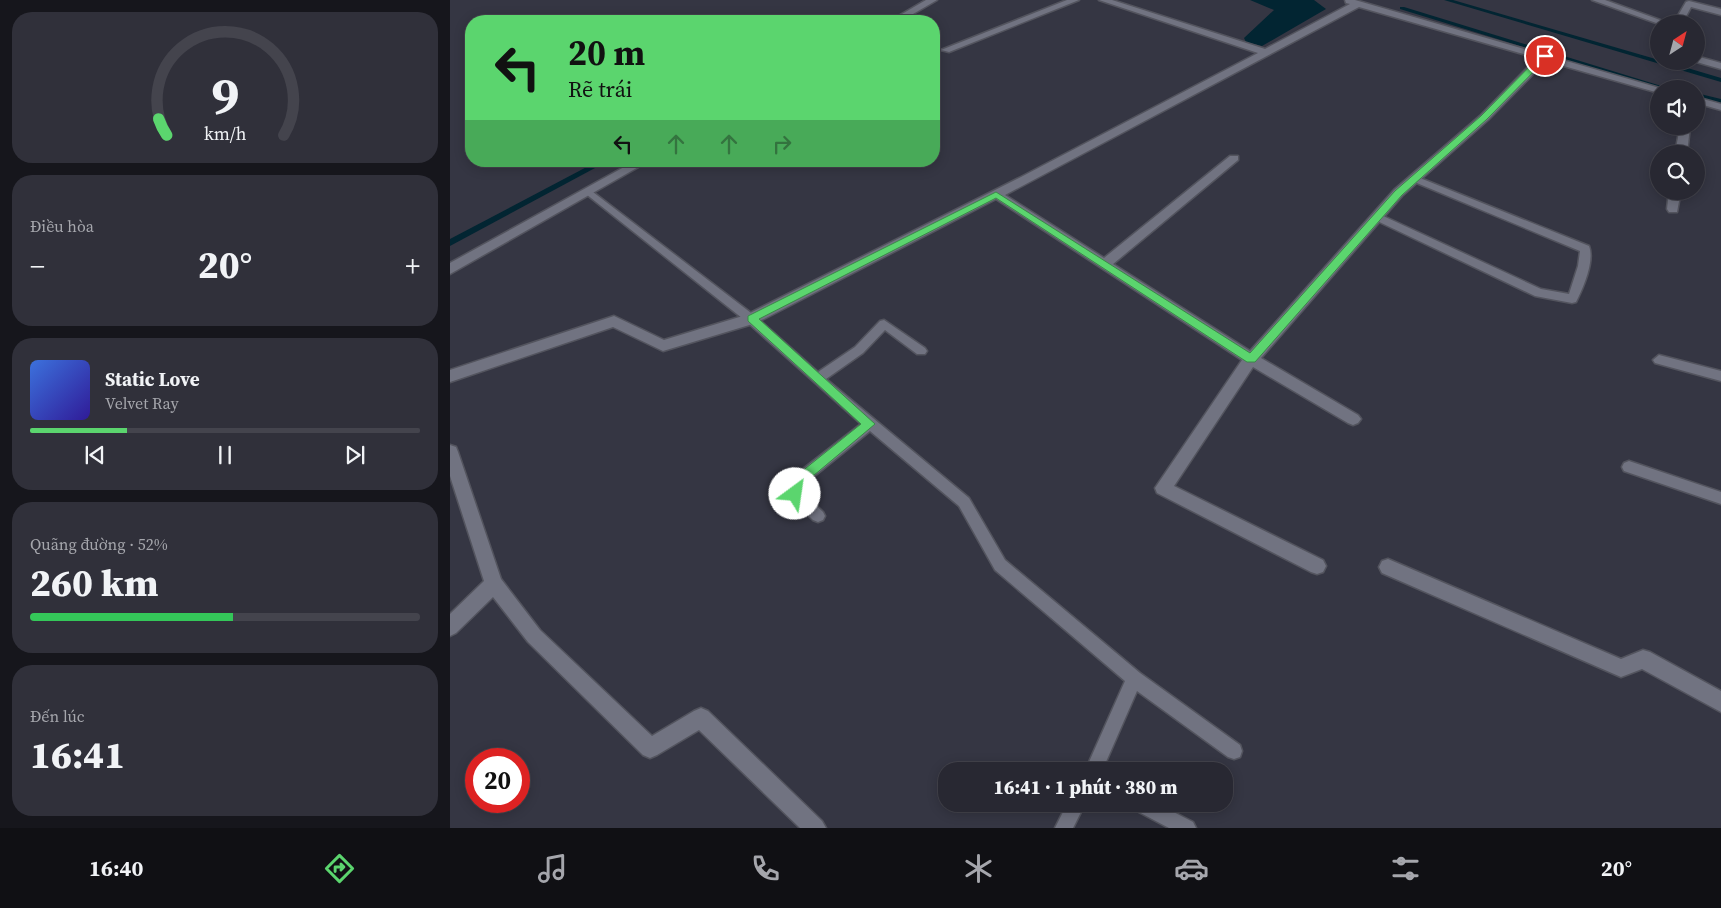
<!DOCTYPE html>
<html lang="vi">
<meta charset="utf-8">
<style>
:root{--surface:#282832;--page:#30303a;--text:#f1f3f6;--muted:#a5a6ac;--line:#44444d;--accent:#5bd56e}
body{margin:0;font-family:"Source Serif 4",serif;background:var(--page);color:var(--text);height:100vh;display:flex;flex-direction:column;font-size:19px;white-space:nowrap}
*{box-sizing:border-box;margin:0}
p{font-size:16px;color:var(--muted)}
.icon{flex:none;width:28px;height:28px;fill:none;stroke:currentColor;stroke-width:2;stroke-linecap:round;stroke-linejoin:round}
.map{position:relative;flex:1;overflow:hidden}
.side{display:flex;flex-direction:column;gap:12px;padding:12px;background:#16161c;width:450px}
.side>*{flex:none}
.banner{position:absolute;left:15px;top:15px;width:475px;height:152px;border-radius:20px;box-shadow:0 2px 12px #0003,0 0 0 1px var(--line);background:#5bd56e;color:#111;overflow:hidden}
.needle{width:32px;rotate:36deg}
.buttons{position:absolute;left:1200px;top:15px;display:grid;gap:10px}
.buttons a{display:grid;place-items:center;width:55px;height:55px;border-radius:50%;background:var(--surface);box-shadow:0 2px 12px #0003,0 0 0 1px var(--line);font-size:25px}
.speed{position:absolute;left:15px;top:748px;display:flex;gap:10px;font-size:25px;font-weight:700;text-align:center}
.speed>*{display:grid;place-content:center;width:65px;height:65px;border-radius:50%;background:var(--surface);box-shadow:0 2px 12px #0003,0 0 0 1px var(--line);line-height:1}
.speed .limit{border:8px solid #d22;background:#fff;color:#111}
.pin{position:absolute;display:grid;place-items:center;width:42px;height:42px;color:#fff;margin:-21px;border:2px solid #fff;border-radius:50%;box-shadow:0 1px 5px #0007}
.me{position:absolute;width:55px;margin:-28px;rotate:31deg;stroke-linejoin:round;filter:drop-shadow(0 0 4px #0008)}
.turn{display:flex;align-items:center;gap:18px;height:105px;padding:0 20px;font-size:22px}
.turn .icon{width:65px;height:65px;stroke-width:2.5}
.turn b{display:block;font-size:35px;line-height:42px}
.lanes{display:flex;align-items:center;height:48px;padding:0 20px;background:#0003;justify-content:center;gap:25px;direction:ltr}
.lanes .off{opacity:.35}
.big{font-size:38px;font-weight:800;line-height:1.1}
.side .card{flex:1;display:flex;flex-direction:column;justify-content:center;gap:8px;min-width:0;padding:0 18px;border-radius:20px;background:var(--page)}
.side .dial{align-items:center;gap:0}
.dial svg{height:130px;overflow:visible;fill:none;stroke:var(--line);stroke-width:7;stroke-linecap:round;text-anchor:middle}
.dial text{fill:var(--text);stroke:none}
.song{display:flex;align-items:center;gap:15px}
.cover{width:60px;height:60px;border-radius:8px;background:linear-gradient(135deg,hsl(220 70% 55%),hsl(250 70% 35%))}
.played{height:5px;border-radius:2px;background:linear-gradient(90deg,var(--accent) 25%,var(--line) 25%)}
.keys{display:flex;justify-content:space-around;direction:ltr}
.heat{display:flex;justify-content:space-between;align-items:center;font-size:28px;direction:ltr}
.charge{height:8px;border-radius:4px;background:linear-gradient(90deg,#34c759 52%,var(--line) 0)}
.trip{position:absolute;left:488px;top:762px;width:295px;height:50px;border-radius:20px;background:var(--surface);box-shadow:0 2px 12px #0003,0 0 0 1px var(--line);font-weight:800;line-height:50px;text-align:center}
.tab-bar{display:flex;height:80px;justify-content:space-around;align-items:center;background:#101014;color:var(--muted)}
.tab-bar .icon{width:35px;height:35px}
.tab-bar .active{color:var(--accent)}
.tab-bar b{font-size:22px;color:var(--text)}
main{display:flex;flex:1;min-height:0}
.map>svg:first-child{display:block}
.water{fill:#022532}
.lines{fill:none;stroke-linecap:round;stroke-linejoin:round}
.stream{fill:#022532;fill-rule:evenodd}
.lane-casing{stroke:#53545e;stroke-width:3}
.street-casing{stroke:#53545e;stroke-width:3}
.lane{fill:#717381;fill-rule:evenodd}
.street{fill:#717381;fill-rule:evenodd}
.route{fill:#5bd56e;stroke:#3b8a48}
</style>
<main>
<section class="side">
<div class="card dial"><svg viewBox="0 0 100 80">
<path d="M14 69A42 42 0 1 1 86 69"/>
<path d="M14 69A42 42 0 0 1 9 59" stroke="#5bd56e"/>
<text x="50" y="56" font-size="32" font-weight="700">9</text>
<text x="50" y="72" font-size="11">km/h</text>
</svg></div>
<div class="card"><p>Điều hòa</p>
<div class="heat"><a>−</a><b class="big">20°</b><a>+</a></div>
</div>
<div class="card">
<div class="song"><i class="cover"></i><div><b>Static Love</b><p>Velvet Ray</p></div></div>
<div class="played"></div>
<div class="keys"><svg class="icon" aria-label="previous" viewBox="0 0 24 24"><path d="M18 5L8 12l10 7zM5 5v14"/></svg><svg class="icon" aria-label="pause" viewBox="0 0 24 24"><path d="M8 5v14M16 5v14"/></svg><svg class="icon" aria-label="next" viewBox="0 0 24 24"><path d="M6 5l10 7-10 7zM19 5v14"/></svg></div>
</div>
<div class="card"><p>Quãng đường · 52%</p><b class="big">260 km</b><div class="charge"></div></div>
<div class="card"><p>Đến lúc</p><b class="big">16:41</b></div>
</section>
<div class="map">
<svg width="1271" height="828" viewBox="0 0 1271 828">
<rect width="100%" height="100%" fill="#353643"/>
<polygon class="water" points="800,0 864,0 876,9 812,46 796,42 794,38 824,10"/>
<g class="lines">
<g class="stream">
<polygon points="994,0 1003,0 1209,60 1209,61 1214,61 1271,78 1271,82"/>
<polygon points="950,7 954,7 1221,89 1210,89 950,9"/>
<polygon points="1246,93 1271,99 1271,103 1246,97"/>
<polygon points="148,161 158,161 0,246 0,239"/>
</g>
<defs>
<g id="lane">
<path d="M965,176l174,70c6,15 -6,42 -13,56l-4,1 -37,-7 -162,-77v-4h8l160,74 28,5 9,-28 2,-15 -168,-70v-4z"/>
<polygon points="139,189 305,316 368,372 405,347 430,321 434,320 475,348 477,351 475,354 467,354 435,330 413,353 376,379 519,498 555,560 690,673 790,745 792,751 790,757 784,759 778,757 687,691 652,771 635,771 675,681 545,570 509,506 420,431 352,486 352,492 373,512 375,516 373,520 368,522 363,520 340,498 338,494 340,479 411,424 297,322 136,194 134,192"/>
<polygon points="1209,355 1271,371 1271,381 1205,363 1203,360"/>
<polygon points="1179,461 1271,492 1271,504 1174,471 1172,467 1174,463"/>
<polygon points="617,804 635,804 623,828 605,828"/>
<polygon points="682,804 708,804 743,822 746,828 719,828 685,810"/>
</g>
<g id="street">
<polygon points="476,0 487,0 451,21 440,21"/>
<polygon points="617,0 629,0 499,52 491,50"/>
<path d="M649,0h13l153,49 85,-45 -4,-1 -1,-3h10l308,89h-4v4l-113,-32 -58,59 -86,76 -141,162 97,57 3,4 -3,4 -5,2 -5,-2 -95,-56 -79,119 149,74 3,6 -3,6 -6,2 -6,-2 -154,-79 -2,-5 87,-128 -246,-161 -240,124 -93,28 -50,-24 -163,55v-12l164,-54 50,24 82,-25 275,-138 237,-124zM909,7l178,51 -57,58 -86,74 -144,161 -137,-87 125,-104v-4h-8l-126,102 -99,-63z"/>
<polygon points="1142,0 1155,0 1221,24 1209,24"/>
<polygon points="1239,1 1271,9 1271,15 1241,7 1232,24 1223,24 1236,2"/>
<polygon points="1246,56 1271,63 1271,69 1243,61 1246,61"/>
<polygon points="1246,97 1271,104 1271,110 1246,103"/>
<polygon points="1230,126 1240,126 1237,154 1225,154"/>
<polygon points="185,161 199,161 0,274 0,263"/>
<polygon points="1219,191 1231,191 1227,212 1219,212 1217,209"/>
<polygon points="0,445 6,447 8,452 51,579 90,630 202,736 244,711 251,708 258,711 372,821 376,828 350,828 249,730 207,755 200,758 193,755 78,642 43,597 6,633 0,636 0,614 34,581 0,476"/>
<polygon points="938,559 1171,659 1193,650 1200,652 1271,691 1271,712 1192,669 1171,677 932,573 929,567 932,561"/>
</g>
</defs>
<use href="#lane" class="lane-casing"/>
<use href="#street" class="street-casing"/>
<use href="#lane" class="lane"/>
<use href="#street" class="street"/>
</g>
<polygon class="route" points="1092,54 1099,56 1037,119 952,195 805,362 797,362 546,198 309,319 425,424 351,486 349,498 341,498 339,494 341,480 411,424 298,321 298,316 546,192 800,353 945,191 1031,116"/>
</svg>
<div class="buttons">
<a><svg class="needle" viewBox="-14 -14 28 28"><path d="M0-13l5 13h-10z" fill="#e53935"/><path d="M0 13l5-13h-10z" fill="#a5a6ac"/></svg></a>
<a><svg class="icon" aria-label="sound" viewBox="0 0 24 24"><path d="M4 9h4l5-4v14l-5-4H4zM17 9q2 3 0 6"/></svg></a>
<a><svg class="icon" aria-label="search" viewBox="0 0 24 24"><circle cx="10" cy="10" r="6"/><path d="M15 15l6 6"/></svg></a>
</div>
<div class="speed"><div class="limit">20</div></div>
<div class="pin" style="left:1095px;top:56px;background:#d93025"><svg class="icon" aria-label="arrive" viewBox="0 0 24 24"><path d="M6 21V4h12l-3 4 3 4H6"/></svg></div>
<svg class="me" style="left:345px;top:494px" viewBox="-20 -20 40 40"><circle r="19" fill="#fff"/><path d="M0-13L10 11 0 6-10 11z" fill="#5bd56e"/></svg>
<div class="trip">16:41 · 1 phút · 380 m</div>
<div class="banner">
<div class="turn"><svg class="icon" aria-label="left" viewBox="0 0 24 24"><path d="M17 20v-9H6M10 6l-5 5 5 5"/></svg><div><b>20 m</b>Rẽ trái</div></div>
<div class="lanes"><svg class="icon" aria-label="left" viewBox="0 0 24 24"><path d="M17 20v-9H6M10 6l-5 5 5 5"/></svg><svg class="icon off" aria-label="ahead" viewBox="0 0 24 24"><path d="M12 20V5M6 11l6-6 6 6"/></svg><svg class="icon off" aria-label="ahead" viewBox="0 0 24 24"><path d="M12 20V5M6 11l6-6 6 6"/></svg><svg class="icon off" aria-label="right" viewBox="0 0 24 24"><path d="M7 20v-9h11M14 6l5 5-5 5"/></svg></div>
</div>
</div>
</main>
<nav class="tab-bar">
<b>16:40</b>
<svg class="icon active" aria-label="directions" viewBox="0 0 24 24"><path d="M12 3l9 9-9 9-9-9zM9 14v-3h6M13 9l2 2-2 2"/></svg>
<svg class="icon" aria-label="music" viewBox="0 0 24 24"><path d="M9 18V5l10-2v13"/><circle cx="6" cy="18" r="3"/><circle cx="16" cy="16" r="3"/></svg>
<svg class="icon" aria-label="phone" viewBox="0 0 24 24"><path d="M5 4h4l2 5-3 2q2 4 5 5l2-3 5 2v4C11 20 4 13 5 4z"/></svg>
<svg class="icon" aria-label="climate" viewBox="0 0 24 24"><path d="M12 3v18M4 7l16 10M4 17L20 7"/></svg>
<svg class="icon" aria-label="car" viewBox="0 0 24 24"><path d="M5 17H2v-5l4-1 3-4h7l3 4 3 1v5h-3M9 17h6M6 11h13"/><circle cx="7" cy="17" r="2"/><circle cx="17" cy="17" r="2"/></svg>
<svg class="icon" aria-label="filters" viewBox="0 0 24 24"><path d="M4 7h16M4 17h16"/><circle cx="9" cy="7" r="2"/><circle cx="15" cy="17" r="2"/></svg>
<b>20°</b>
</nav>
